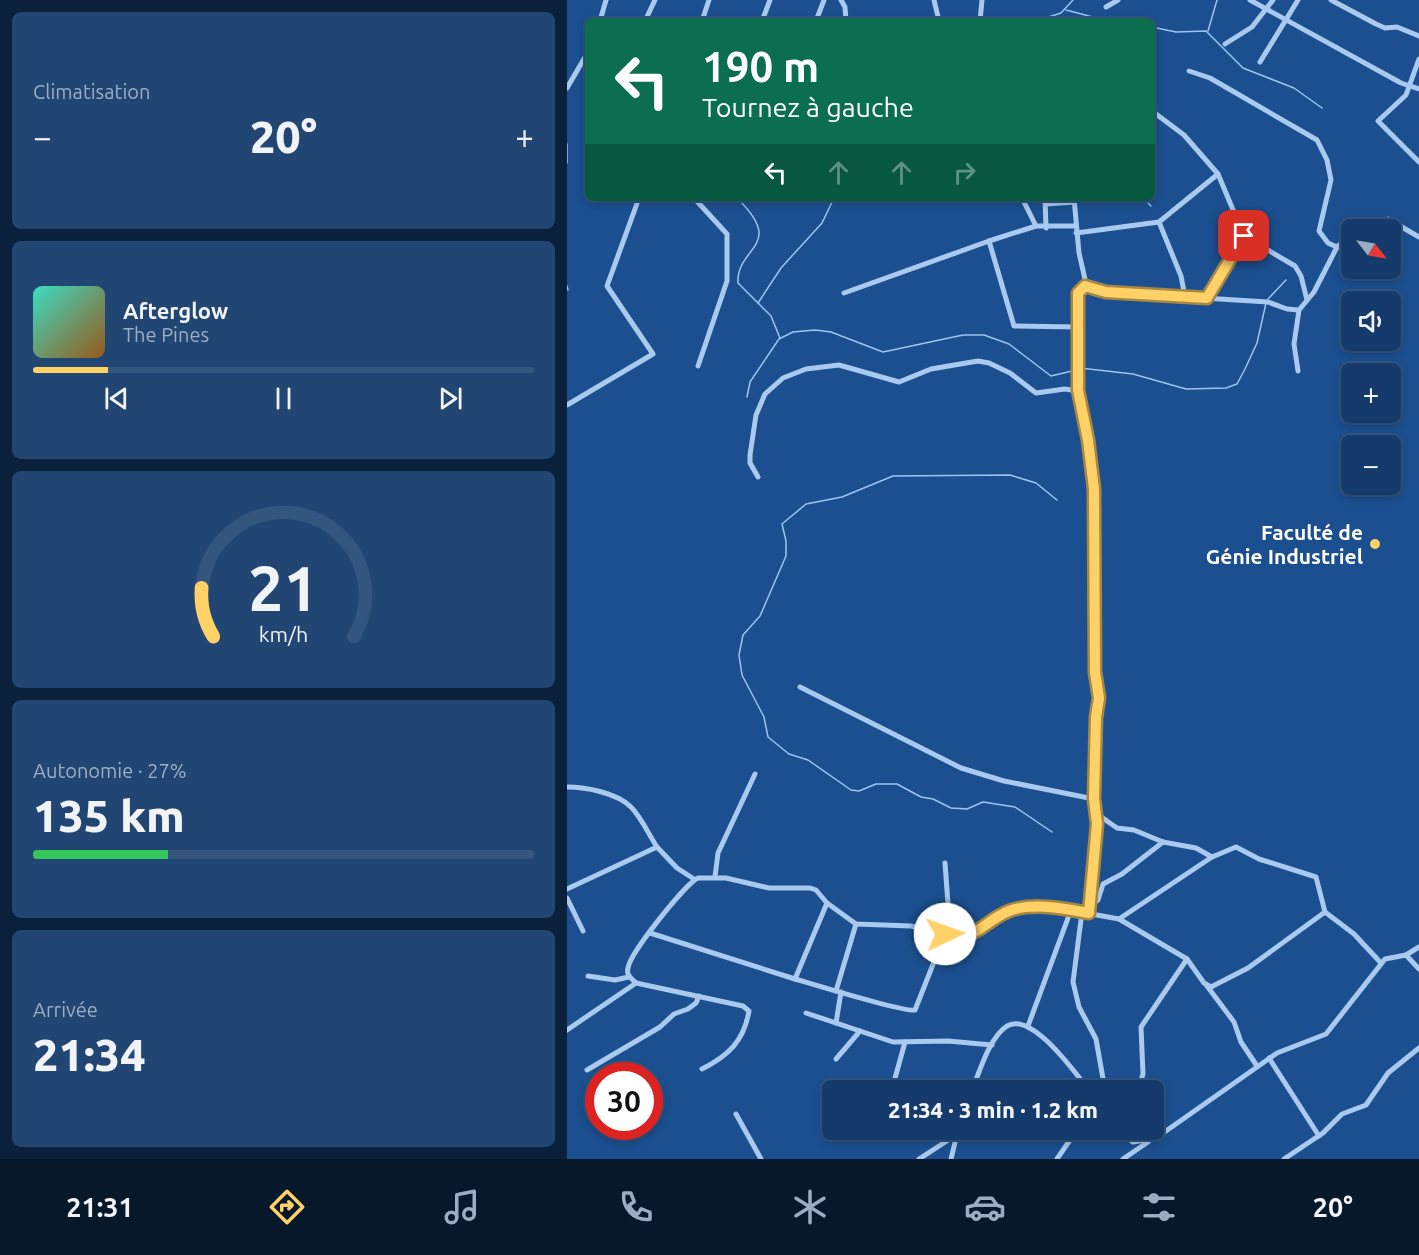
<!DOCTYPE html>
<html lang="fr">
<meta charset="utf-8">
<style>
:root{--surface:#143b6b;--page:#214673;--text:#f1f3f6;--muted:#9dadc1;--line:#33557e;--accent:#ffd166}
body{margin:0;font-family:Ubuntu,sans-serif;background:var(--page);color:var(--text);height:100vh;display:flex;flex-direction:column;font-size:22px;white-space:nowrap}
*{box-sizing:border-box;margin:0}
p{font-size:20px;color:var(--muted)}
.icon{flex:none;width:33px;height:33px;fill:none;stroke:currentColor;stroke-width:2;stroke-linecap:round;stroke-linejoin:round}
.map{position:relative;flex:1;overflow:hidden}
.panel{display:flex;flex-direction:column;gap:12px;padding:12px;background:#0b203b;width:567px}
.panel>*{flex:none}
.top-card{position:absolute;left:18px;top:18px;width:570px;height:183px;border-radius:9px;box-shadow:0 3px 9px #0003,0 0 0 2px var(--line);background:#0b6e4f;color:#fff;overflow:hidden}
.needle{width:39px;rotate:121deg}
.buttons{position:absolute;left:774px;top:219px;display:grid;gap:12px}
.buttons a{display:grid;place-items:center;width:60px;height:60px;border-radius:9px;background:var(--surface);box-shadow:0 3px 9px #0003,0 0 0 2px var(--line);font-size:30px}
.speed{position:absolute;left:18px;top:1062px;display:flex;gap:12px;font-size:30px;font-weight:700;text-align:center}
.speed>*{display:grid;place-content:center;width:78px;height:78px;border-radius:50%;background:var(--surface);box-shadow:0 3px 9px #0003,0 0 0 2px var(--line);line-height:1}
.speed .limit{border:9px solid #d22;background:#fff;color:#111}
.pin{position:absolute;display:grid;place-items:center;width:51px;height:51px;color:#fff;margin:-26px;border-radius:12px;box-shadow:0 3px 9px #0006}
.me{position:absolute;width:66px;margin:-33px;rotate:87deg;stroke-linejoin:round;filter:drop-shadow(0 0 4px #0008)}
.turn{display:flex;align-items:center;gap:21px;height:126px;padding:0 18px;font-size:27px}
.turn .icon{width:78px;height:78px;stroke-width:2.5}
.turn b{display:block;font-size:42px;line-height:51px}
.lanes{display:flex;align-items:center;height:57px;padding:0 18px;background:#0003;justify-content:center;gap:30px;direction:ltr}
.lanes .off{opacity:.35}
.big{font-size:45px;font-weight:800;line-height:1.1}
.panel .card{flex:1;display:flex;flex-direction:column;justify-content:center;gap:9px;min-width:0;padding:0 21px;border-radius:9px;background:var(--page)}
.panel .dial{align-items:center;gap:0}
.dial svg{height:156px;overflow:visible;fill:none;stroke:var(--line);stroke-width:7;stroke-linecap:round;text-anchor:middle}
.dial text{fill:var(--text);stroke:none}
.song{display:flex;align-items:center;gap:18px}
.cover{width:72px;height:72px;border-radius:9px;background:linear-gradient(135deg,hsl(170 70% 55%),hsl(30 70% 35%))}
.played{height:6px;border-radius:3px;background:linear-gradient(90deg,var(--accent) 15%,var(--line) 15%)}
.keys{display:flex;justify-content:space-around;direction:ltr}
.heat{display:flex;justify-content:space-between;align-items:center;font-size:33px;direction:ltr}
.charge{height:9px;border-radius:4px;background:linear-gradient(90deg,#34c759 27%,var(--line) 0)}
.trip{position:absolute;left:255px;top:1080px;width:342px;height:60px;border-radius:9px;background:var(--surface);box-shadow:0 3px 9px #0003,0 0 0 2px var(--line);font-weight:800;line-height:60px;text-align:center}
.tabs{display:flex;height:96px;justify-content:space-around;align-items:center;background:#08182b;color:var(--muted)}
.tabs .icon{width:42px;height:42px}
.tabs .selected{color:var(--accent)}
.tabs b{font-size:27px;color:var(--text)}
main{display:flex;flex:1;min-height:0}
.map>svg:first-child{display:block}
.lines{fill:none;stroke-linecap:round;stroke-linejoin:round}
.stream{stroke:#9cc4f0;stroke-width:1.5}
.street{stroke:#a9c9ee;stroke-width:5}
.route-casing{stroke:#a68842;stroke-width:15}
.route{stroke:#ffd166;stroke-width:10}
.poi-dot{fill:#ffd166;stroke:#1b4f8f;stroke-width:2}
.labels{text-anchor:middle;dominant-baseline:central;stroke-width:6;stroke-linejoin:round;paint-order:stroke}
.poi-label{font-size:21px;font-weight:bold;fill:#fff;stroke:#1b4f8f;text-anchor:end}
</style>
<main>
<section class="panel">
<div class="card"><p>Climatisation</p>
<div class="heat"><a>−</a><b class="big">20°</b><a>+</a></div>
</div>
<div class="card">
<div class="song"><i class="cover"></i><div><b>Afterglow</b><p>The Pines</p></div></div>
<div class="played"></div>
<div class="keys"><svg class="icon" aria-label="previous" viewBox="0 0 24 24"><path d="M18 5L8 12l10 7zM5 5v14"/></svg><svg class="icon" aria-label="pause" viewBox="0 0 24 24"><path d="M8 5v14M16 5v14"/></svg><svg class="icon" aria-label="next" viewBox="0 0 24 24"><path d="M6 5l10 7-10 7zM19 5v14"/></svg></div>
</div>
<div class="card dial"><svg viewBox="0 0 100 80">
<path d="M14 69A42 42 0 1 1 86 69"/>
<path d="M14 69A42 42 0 0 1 8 44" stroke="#ffd166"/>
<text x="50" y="56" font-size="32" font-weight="700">21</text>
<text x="50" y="72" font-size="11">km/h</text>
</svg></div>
<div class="card"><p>Autonomie · 27%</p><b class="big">135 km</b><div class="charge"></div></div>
<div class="card"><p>Arrivée</p><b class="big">21:34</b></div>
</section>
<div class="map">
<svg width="852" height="1159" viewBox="0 0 852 1159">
<rect width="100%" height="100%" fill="#1b4f8f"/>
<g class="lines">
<g class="stream">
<polyline points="499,10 541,21"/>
<polyline points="469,21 494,13 506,0"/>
<polyline points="585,27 609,32 639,31 676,68 727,88 755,108"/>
<polyline points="641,31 650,0"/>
<polyline points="0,163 0,144"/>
<path d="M170,198c50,49 -1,48 1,85l33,33 9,22"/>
<polyline points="576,198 584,206"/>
<polyline points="0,286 1,290"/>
<polyline points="701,299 719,280"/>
<polyline points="191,303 214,268 255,223 267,198"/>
<polyline points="513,368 566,374 619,389 659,388 670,384 678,369 690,343 699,303"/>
<polyline points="180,397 183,382 212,339 226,332 248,330 264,332 316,352 396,335 417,335 442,344 484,376 509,370"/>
<polyline points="485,832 448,807 416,802 400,809 384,808 366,799 354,797 330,784 309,784 292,791 284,790 241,760 222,754 201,737 197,717 175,675 172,655 176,635 193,616 219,556 219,541 215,524 239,504 275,497 326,476 443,475 469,483 490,500"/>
</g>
<g class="street">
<polyline points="274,0 278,7 279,21"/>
<polyline points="367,0 372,21"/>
<polyline points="683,0 834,83 852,89"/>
<polyline points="764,0 809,24 818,28 830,27 852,36"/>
<polyline points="539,7 551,0"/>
<polyline points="33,21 39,0"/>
<polyline points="78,21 88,0"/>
<polyline points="135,21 142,0"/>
<polyline points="195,21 203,0"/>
<polyline points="249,21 257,0"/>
<polyline points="413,21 415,0"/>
<polyline points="658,44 685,27 706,0"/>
<polyline points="852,59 839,95 811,121 852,162"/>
<polyline points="693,62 731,0"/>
<polyline points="622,71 643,78 750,140 760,160 764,180 752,231 761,243 770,247"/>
<polyline points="0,88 21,52"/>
<polyline points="585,111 617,135 651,174 677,236 728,266 734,276 740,300"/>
<polyline points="127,198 160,234 160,281 131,366"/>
<polyline points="455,198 469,226 509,226"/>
<polyline points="478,198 479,228"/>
<polyline points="507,198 512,253 520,288 539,292 701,302 720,309 732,310"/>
<polyline points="479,204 508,202"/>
<polyline points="592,222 614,276 618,297"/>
<polyline points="793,230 821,219 852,237"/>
<polyline points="509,233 592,222 651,174"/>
<polyline points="422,241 469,226"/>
<polyline points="518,286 510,297 511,391 521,440 527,489 528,672 532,698 529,717 527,799 530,824 522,913"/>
<polyline points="277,293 422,241 447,326 510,327"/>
<polyline points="641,298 677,236"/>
<polyline points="731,371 727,344 732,310 747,292 770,247 784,235"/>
<polyline points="0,405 86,354 40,286 72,198"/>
<polyline points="191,477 183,463 183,455 189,415 198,394 216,378 239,369 272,365 332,382 364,369 411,361 422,363 443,373 469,393 498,389 511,391"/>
<polyline points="233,687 394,768 437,781 527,799"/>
<path d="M0,787c19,0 50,6 64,20 10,10 18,28 26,40"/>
<polyline points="530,814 550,828 567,830 596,842 629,848 645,857"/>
<polyline points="148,877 151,853 188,774"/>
<polyline points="0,889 90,847 110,868 127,879"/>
<polyline points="0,898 16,931"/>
<polyline points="523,906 531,900 536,884 555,874 596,842"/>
<polyline points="515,912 506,982 512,1007 529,1039 538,1090"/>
<polyline points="552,919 645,857 669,847 692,859 749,877 758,912"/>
<polyline points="83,933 228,979 260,903"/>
<polyline points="839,955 852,947"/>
<polyline points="21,976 48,980 62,977"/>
<path d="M228,979c18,5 111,34 120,31l30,-76 3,-30 -3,-41"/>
<polyline points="640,986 667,1022 674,1042 690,1066"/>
<polyline points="269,991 289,924"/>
<polyline points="239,1013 326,1042 381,1041 425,1045"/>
<polyline points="269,1023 274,992"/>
<polyline points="461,1026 504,910"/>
<polyline points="0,1030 69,983"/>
<polyline points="702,1058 752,1136"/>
<polyline points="269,1059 293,1031"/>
<path d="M135,1069c26,-13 42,-28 47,-58l-6,-5 -107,-23c-5,-5 -10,-8 -8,-15 2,-15 57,-84 70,-90h28l43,10h41l6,2 11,13 29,21 55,2 47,12 12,-3 39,-24 15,-3h34l61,11 68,40 17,24 7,4 37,-19 77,-56 29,22 27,29"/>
<polyline points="20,1070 93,1027 107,1014 121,1009 129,1003 132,996"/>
<polyline points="327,1082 338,1042"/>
<path d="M405,1090c8,-19 17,-52 35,-64 25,-15 68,47 82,64"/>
<polyline points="571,1090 576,1074 574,1027 620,959"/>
<polyline points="169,1114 194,1159"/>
<polyline points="550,1130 566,1142 589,1138 710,1053 759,1034 818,959 839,955 852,969"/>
<polyline points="352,1159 389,1135"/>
<polyline points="384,1159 391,1130"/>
<polyline points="490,1159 505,1137 517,1130"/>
<polyline points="556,1159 581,1142"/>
<polyline points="717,1159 756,1133 775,1114 799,1105 821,1073 852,1048"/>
</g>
</g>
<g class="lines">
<defs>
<path id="route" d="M378,934c31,9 38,-13 64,-23 24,-9 56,-2 80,2l8,-89 -3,-25 2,-82 3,-19 -4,-26 -1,-183 -6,-49 -10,-50v-97l7,-7 21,6 101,6 37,-62"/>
</defs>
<use href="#route" class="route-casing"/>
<use href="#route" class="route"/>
</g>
<circle class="poi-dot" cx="808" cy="544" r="6"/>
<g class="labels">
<g class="poi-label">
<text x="796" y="532">Faculté de<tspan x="796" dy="24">Génie Industriel</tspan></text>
</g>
</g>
</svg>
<div class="buttons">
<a><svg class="needle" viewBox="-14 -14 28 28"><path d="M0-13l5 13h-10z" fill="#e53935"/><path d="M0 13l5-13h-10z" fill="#9dadc1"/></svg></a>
<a><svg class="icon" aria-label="sound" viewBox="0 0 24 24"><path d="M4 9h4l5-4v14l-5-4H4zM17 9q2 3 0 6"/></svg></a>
<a>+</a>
<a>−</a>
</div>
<div class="speed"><div class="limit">30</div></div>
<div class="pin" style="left:677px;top:236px;background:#d93025"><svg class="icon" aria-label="arrive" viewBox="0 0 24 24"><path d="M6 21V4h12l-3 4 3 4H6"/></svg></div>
<svg class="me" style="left:378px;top:934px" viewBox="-20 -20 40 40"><circle r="19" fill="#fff"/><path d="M0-13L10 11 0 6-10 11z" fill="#ffd166"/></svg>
<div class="trip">21:34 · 3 min · 1.2 km</div>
<div class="top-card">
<div class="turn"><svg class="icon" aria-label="left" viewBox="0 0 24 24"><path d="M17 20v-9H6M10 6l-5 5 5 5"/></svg><div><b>190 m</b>Tournez à gauche</div></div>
<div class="lanes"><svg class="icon" aria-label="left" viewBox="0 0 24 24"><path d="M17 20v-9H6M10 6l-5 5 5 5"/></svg><svg class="icon off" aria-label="ahead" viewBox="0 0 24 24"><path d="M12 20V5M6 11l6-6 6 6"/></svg><svg class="icon off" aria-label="ahead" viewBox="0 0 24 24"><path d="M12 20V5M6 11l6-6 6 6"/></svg><svg class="icon off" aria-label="right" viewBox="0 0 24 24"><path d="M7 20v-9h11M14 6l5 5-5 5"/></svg></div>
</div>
</div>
</main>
<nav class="tabs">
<b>21:31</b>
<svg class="icon selected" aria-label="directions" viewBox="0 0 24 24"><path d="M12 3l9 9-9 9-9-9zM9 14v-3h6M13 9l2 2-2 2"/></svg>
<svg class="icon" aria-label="music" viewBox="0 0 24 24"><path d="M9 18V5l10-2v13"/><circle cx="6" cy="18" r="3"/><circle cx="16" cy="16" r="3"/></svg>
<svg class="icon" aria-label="phone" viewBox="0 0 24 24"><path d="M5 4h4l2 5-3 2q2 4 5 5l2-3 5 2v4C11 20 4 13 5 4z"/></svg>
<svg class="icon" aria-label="climate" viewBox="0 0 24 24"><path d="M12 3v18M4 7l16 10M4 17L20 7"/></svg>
<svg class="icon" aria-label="car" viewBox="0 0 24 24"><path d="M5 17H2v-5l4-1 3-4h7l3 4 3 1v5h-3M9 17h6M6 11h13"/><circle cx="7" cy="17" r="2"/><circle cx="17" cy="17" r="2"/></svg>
<svg class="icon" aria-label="filters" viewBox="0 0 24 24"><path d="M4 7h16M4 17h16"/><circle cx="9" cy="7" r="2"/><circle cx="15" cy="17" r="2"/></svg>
<b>20°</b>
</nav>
